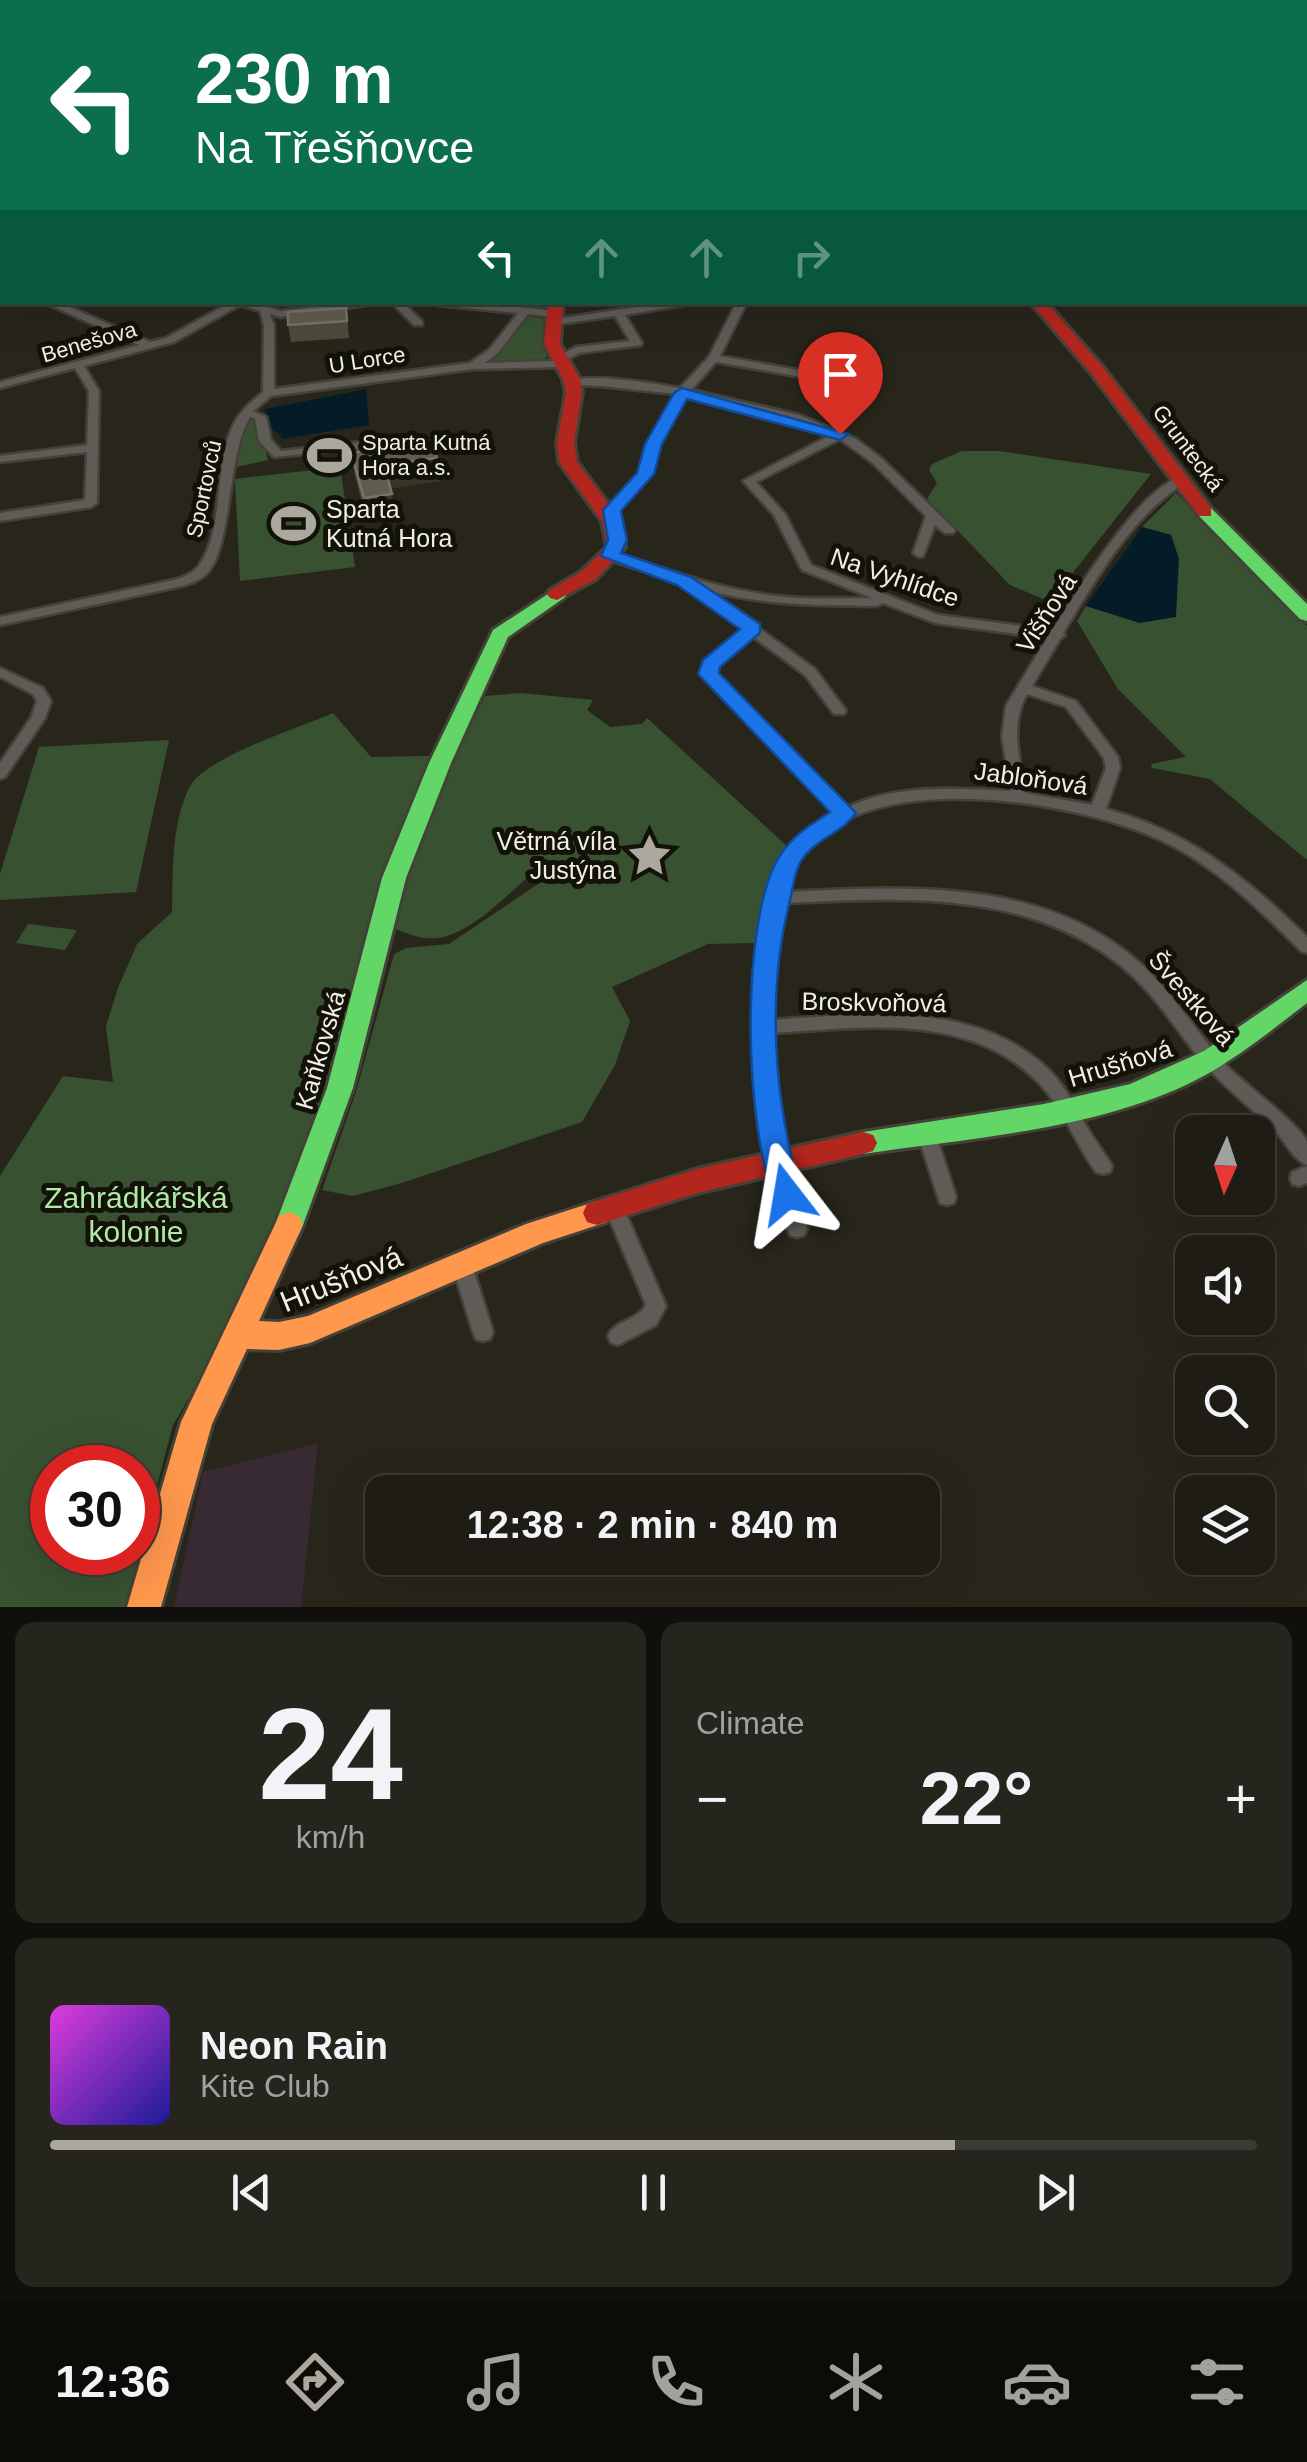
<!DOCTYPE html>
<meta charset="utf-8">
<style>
:root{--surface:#1e1c14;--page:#26251d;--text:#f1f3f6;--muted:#a1a1a0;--line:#3c3a34;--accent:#aba99d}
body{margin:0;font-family:Arial,sans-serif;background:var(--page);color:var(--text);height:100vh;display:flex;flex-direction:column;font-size:38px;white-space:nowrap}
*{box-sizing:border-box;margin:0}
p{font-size:32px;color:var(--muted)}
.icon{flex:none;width:55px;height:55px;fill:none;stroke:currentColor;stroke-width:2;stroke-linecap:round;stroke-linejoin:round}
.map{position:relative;height:1607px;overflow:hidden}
.side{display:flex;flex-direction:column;gap:15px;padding:15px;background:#100f0b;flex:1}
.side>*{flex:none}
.top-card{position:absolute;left:0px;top:0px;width:1308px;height:305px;box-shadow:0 10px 40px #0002,0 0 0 2px var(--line);background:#0b6e4f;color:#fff;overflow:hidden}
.needle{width:65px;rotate:183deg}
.tools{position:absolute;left:1175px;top:1115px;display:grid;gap:20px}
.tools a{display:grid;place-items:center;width:100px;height:100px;border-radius:20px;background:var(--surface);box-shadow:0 10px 40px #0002,0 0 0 2px var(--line);font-size:50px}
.speed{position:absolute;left:30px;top:1445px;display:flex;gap:20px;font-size:50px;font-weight:700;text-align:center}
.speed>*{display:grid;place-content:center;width:130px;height:130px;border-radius:50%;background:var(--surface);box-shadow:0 10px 40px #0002,0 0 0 2px var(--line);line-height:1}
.speed .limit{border:15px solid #d22;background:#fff;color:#111}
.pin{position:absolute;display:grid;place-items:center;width:85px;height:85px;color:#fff;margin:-102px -42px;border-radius:50% 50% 50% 0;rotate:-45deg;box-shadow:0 0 10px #0007}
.pin .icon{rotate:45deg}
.me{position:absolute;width:110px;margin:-55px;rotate:346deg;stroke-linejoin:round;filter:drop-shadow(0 0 8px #0008)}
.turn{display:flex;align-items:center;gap:35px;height:210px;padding:0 30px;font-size:45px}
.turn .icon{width:130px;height:130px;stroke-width:2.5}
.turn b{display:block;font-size:70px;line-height:85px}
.lanes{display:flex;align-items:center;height:95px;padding:0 30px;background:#0003;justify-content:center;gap:50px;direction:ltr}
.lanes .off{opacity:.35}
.big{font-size:75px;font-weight:700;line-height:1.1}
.side .tile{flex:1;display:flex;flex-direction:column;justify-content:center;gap:15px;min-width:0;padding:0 35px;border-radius:20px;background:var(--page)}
.side .dial{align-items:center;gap:0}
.dial b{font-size:130px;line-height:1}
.song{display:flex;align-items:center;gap:30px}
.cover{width:120px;height:120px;border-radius:15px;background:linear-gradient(135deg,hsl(300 70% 55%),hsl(240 70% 35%))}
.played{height:10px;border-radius:5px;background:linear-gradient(90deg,var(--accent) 75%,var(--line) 75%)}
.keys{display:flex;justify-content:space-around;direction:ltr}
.heat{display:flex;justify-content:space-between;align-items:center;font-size:55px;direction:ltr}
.side .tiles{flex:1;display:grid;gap:15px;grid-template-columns:1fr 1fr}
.tile:last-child{grid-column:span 2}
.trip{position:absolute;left:365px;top:1475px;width:575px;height:100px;border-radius:20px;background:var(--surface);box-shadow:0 10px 40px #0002,0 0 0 2px var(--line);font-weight:700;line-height:100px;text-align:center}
.dock{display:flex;height:160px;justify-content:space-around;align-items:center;background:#0c0b08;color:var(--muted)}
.dock .icon{width:70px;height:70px}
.dock .current{color:var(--accent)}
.dock b{font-size:45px;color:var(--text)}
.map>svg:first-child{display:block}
.industrial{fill:#382a32}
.green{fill:#385231;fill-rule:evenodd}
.water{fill:#041c27}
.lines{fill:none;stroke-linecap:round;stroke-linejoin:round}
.stream{stroke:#041c27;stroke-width:2.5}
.street-casing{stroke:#434138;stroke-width:5}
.fast-casing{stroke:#434138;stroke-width:6}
.slow-casing{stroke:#434138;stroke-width:6}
.jam-casing{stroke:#434138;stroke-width:6}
.street{fill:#5f5c58;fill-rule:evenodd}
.fast{fill:#63d668;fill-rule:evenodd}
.slow{fill:#ff974d;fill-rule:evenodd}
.jam{fill:#b3261e;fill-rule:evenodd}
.rail-casing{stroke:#64625b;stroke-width:5}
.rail{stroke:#131209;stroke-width:2.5;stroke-dasharray:6;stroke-linecap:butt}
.wall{fill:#4e4b3d}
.shaded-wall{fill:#383528}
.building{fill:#605d4e;stroke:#767466;stroke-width:2.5}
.route{fill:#1a73e8;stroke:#114b97;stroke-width:2.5}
.labels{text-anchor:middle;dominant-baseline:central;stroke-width:10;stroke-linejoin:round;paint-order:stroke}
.far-street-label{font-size:22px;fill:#f1efe3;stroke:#131209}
.far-poi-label{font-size:22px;fill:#f1efe3;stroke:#131209;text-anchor:start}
.poi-label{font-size:25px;fill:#f1efe3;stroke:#131209;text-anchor:start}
.street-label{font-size:25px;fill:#f1efe3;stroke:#131209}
.near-park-label{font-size:30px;fill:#b1e9a9;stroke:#131209}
.near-street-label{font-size:30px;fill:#f1efe3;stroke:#131209}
</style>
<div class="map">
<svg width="1307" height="1607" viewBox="0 0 1307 1607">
<rect width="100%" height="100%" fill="#28261b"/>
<polygon class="industrial" points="318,1443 301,1607 174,1607 203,1472"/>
<g class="green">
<polygon points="526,315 548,320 549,355 540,362 491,364"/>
<polygon points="256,416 268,460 232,468 248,417"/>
<polygon points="962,451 999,451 1151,474 1071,575 1067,590 1048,601 1010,585 927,499 937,483 929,470 932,464"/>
<polygon points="340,467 355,567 240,581 235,479"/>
<polygon points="1176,493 1307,626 1307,860 1210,779 1152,768 1151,764 1186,757 1118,689 1077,621 1086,606 1140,623 1179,560 1171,535 1142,527"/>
<path d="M521,693l72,7 -6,10 23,17 32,-3 5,-6 141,129 -15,28 -16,68 -49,1 -96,43 18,34 -15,44 -33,57 -177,60 -52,14 -31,-6 34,-98 38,-138 12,-6 43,-4 101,-68 13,4 -6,-17 -14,-5 -7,12c-27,22 -72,74 -111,68 -10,-1 -21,-6 -30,-9l26,-100 64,-133z"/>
<path d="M333,713l38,44 58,-1 -52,140 -81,290 -56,125 -67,114 -48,182h-125v-431l63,-100 50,6 -7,-56 12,-38 19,-44 35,-32c1,-41 -1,-86 17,-124 15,-31 111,-60 144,-75zM52,1468h86v84h-86z"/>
<polygon points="169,740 136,892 0,900 0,874 39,747"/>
<polygon points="28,924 77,930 65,950 16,943"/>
</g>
<g class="water">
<polygon points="366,389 369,425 283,439 268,424 265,409"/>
<polygon points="1142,527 1171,535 1179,559 1176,617 1140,623 1086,606"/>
</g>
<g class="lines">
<polyline class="stream" points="88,2 100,0"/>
<defs>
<g id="street">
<polygon points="346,0 356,0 359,2 350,2"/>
<polygon points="683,0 692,0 695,2 687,2"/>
<polygon points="821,0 829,0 827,2 821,2"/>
<polygon points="1062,0 1070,0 1071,2 1064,2"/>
<polygon points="1083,0 1091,0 1091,2 1084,2"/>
<polygon points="1175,0 1183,0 1183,2 1176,2"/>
<rect x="1305" y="11" width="2" height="4"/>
<rect x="0" y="34" width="2" height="5"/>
<rect x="0" y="71" width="2" height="5"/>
<polygon points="2,131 2,137 0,138 0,132"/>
<polygon points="2,163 2,169 0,170 0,164"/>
<polygon points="2,264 2,270 0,271 0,265"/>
<polygon points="0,278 2,279 2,285 0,284"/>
<path d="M43,302h15l92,40 16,-4 65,-36h21l28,9 73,-9h35l-108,15 -10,-3 4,11v64l196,-26 20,-14 28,-36 -81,-8 -5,-3h40l83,9 5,3 -5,3 -27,-3 -30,39 -13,10 69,-2 1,-3 21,-11 54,-6 -15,-25 -61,9 -4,-1v-4l120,-18h30l-75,13 17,28 -1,2 -62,8 -15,8 3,3 -5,3 -89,2 -202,27 -18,15 13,6 5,23 10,11 98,-11 6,3 5,26 -2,2h-8l-6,-24 -100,10 -15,-16 -4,-22 -5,-2c-24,39 -17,136 -46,159 -6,5 -15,8 -22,10l-182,39v-8l178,-38c7,-3 15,-6 20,-12 27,-36 15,-98 34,-139 7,-16 18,-25 31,-36l1,-67 -4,-14 -20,-6 -66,37 -90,24 15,25 -2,112 -6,4 -91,14v-8l85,-13 2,-48 -87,10v-6l87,-11 2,-54 -14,-23 -75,20v-6l139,-37z"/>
<polygon points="391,302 402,302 422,321 422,325 414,325"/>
<path d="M737,302h10l-27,54 88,16 5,3 -5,3 -92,-16 -25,28 108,25 57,24 26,20 73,71 -2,3h-8l-10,-8 -12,31 -4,1 -6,-4 13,-37 -52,-52 -34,-25 -84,43 29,32 26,51 127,50 114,15c21,-33 94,-153 133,-153v6c-54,33 -89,97 -122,150l2,2 -5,4 -28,47 44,15 42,56 2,11 -14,41c84,23 140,68 201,128v16l-6,-2c-42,-42 -87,-87 -143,-112 -91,-42 -340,-83 -373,53 121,-6 260,-15 356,72 34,31 57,72 89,105 15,15 71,57 77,73 0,6 0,17 0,23 -13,-5 -21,-22 -31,-33 -25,-25 -54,-46 -77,-74 -23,-29 -44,-63 -73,-88 -96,-82 -225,-72 -343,-67l-9,57 -3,60c93,-6 204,-21 278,50 18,18 29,43 42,64 7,11 15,21 21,32l-2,6 -7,2 -7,-2c-21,-29 -34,-66 -59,-91 -70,-70 -177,-53 -266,-48l9,82 27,114 -3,6 -7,2 -7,-2c-9,-21 -13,-45 -18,-67 -19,-85 -23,-168 -7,-253 3,-17 6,-36 14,-52 13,-23 34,-39 57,-50l-134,-139 3,-12 39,-32 -53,-38 -1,-3 2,-3 -86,-27 -2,-3 6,-4c51,15 99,34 152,42 36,6 73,4 110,4l-70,-28 -28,-55 -31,-34 88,-46c-44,-22 -97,-31 -145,-39l-26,48 -9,30 -35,39 -4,1 -6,-4 33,-37 9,-29 28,-50 -75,-8 -28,-1 -5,-3c21,-10 87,2 112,6l29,-31zM706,590c62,16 108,15 171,16l6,-3 52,20 112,15 -41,68 -4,31 9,54c-52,-3 -116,-7 -163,16l-132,-134 1,-7 35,-30 53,39 29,39h10l2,-3 -2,-3 -29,-39zM1027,694l39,13 38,51 2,10 -14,37 -66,-12c-6,-33 -17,-68 1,-99z"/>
<polygon points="0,668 43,688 51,701 45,718 5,777 0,779 0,763 31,718 37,701 33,694 0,677"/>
<polygon points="926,1124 932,1127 935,1132 956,1197 954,1203 947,1205 940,1203 938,1197 917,1132 920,1127"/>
<polygon points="1307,1166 1307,1183 1299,1186 1292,1184 1290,1178 1292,1172"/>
<path d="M613,1198l7,2 46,106 -10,19 -38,20 -7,-2 -3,-7c7,-16 29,-15 38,-31l-42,-99 2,-6z"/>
<polygon points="461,1253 468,1256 471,1262 493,1332 490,1339 483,1341 476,1339 473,1332 451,1262 454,1256"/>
</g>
<g id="fast">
<rect x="1266" y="0" width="10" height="2"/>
<polygon points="1305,156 1307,157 1307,165 1305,164"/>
<polygon points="1205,507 1211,508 1307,604 1307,621 1300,619 1199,516 1199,508"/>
<polygon points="557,588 564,590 567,594 564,598 508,637 451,763 406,878 353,1088 303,1225 299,1234 289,1238 279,1234 275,1225 327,1088 382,878 429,763 493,630"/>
<path d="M1307,980v23c-39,30 -77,61 -121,82 -100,46 -216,53 -323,69l-10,-3 -4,-8 4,-8 10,-3 181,-28 86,-20 74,-33z"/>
</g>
<polygon id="slow" points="597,1201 607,1204 611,1213 607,1222 543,1243 310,1343 279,1350 247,1349 212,1424 161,1607 127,1607 181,1422 279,1216 289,1212 299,1216 303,1225 259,1321 279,1322 308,1316 526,1224"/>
<g id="jam">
<rect x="290" y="0" width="10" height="2"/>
<polygon points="548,302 563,302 560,344 580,379 582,393 574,442 577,462 621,521 625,548 596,579 557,600 550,598 547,594 550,590 582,571 607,547 602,521 559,462 557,442 566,393 563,379 544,344"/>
<polygon points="1030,302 1046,302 1103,367 1211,508 1211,516 1199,516 1091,373"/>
<polygon points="863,1132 873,1135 877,1143 873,1151 863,1154 697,1193 597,1225 587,1222 583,1213 587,1204 697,1169"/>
</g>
</defs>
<use href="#street" class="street-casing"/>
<use href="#fast" class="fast-casing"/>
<use href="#slow" class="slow-casing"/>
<use href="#jam" class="jam-casing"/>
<use href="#street" class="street"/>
<use href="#fast" class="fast"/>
<use href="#slow" class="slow"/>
<use href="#jam" class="jam"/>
<defs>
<g id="rail">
<polyline points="176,2 185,0"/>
<polyline points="217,2 236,0"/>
</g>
</defs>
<use href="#rail" class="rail-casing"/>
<use href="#rail" class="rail"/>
</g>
<g class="wall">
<polygon points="346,308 349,338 291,342 288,325"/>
<polygon points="351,452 440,481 390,488 395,518 367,522 355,475"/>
</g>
<g class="shaded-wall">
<polygon points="437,458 440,481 387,489 384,465"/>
<polygon points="392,494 395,518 367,522 364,498"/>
</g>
<g class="building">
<polygon points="1041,0 1046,2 996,2"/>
<polygon points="346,308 347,321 288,325 288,312"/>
<polygon points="432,440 437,458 384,465 392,494 364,498 351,452 385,451"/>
</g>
<path class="route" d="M682,388l167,46 -9,6 -153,-41 -25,45 -8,30 -33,37 6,29 -6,13 70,24 69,47v9l-40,34 -1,6 137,140c-14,21 -43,26 -56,50 -6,11 -7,26 -10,37 -24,95 -16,200 11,294l-4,9 -10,4 -10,-4c-33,-68 -38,-281 2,-346 13,-21 31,-32 51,-45l-132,-138 5,-14 37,-31 -63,-44 -76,-29 7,-16 -5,-30 34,-37 8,-29 29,-51z"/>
<defs>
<symbol id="stadium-bare" viewBox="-9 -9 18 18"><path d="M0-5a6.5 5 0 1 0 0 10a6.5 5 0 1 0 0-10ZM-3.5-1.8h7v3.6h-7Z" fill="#aba99d" stroke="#131209" stroke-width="2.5" paint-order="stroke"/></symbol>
<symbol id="sight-bare" viewBox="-9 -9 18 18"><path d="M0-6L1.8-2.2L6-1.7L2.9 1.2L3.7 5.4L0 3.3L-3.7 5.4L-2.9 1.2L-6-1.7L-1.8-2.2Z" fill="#aba99d" stroke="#131209" stroke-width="2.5" paint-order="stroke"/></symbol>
</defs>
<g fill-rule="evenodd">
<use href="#stadium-bare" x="298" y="424" width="63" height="63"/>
<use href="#stadium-bare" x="262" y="492" width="63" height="63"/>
<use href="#sight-bare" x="618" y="824" width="63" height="63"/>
</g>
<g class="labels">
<g class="far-street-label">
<text transform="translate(89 342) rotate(-16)">Benešova</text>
<text transform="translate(367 360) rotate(-9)">U Lorce</text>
<text transform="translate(1188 448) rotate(53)">Gruntecká</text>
<text transform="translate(204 489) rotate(-78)">Sportovců</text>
</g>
<g class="far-poi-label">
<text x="362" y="442">Sparta Kutná<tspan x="362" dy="25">Hora a.s.</tspan></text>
</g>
<g class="poi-label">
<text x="326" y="509">Sparta<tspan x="326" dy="29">Kutná Hora</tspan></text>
<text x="616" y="841" text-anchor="end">Větrná víla<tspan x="616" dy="29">Justýna</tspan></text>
</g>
<g class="street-label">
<text transform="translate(895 577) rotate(19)">Na Vyhlídce</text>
<text transform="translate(1046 613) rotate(-57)">Višňová</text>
<text transform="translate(1031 778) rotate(8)">Jabloňová</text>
<text transform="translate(1192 998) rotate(49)">Švestková</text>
<text transform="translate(874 1002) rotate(1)">Broskvoňová</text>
<text transform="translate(320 1050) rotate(-74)">Kaňkovská</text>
<text transform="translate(1120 1063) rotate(-17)">Hrušňová</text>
</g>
<g class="near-park-label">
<text x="136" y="1197">Zahrádkářská<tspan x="136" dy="34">kolonie</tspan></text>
</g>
<g class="near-street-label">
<text transform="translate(341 1279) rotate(-22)">Hrušňová</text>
</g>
</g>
</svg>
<div class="tools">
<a><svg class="needle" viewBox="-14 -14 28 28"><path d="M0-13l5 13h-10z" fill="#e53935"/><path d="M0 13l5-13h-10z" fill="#a1a1a0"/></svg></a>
<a><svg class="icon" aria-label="sound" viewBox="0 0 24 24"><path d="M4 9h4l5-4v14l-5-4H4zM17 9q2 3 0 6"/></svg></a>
<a><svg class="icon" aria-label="search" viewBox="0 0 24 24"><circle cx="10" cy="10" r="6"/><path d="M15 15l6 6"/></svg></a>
<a><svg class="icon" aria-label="layers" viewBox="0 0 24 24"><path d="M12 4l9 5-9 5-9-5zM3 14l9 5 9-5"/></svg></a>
</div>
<div class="speed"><div class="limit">30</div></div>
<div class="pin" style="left:840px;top:434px;background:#d93025"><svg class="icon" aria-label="arrive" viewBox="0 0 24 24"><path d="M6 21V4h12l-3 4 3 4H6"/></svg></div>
<svg class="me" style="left:787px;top:1194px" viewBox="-20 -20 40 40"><path d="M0-17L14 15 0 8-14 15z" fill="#1a73e8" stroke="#fff" stroke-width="4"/></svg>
<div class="trip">12:38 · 2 min · 840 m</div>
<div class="top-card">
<div class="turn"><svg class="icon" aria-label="left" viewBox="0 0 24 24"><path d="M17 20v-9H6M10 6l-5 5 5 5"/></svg><div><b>230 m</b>Na Třešňovce</div></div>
<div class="lanes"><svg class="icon" aria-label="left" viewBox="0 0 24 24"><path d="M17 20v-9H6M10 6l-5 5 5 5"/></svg><svg class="icon off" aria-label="ahead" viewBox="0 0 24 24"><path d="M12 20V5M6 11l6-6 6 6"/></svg><svg class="icon off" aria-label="ahead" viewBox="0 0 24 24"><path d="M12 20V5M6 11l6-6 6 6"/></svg><svg class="icon off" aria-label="right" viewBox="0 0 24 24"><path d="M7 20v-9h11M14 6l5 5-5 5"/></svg></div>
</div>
</div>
<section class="side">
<div class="tiles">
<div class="tile dial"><b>24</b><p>km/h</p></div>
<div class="tile"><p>Climate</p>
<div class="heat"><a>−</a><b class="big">22°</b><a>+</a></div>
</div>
<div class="tile">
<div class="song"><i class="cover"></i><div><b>Neon Rain</b><p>Kite Club</p></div></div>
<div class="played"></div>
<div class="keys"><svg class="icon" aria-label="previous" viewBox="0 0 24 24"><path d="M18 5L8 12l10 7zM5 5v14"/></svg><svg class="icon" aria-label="pause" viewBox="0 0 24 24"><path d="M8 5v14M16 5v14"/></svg><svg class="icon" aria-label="next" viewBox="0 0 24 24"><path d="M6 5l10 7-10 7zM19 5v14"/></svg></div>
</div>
</div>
</section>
<nav class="dock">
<b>12:36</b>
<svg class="icon current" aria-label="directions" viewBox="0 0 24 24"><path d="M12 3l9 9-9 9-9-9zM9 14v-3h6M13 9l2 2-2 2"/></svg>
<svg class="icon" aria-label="music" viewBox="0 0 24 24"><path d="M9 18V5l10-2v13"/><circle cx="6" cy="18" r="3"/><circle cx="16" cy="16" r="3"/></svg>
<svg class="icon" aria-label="phone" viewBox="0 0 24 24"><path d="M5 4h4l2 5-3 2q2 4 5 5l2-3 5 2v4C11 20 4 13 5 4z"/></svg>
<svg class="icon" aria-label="climate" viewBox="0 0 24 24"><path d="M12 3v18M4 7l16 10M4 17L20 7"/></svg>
<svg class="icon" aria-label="car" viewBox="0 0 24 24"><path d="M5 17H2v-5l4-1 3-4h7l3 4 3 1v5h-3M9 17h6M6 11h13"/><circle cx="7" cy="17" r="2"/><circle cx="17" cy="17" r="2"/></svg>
<svg class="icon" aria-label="filters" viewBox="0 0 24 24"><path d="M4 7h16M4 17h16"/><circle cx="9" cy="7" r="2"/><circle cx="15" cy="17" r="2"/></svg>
</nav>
